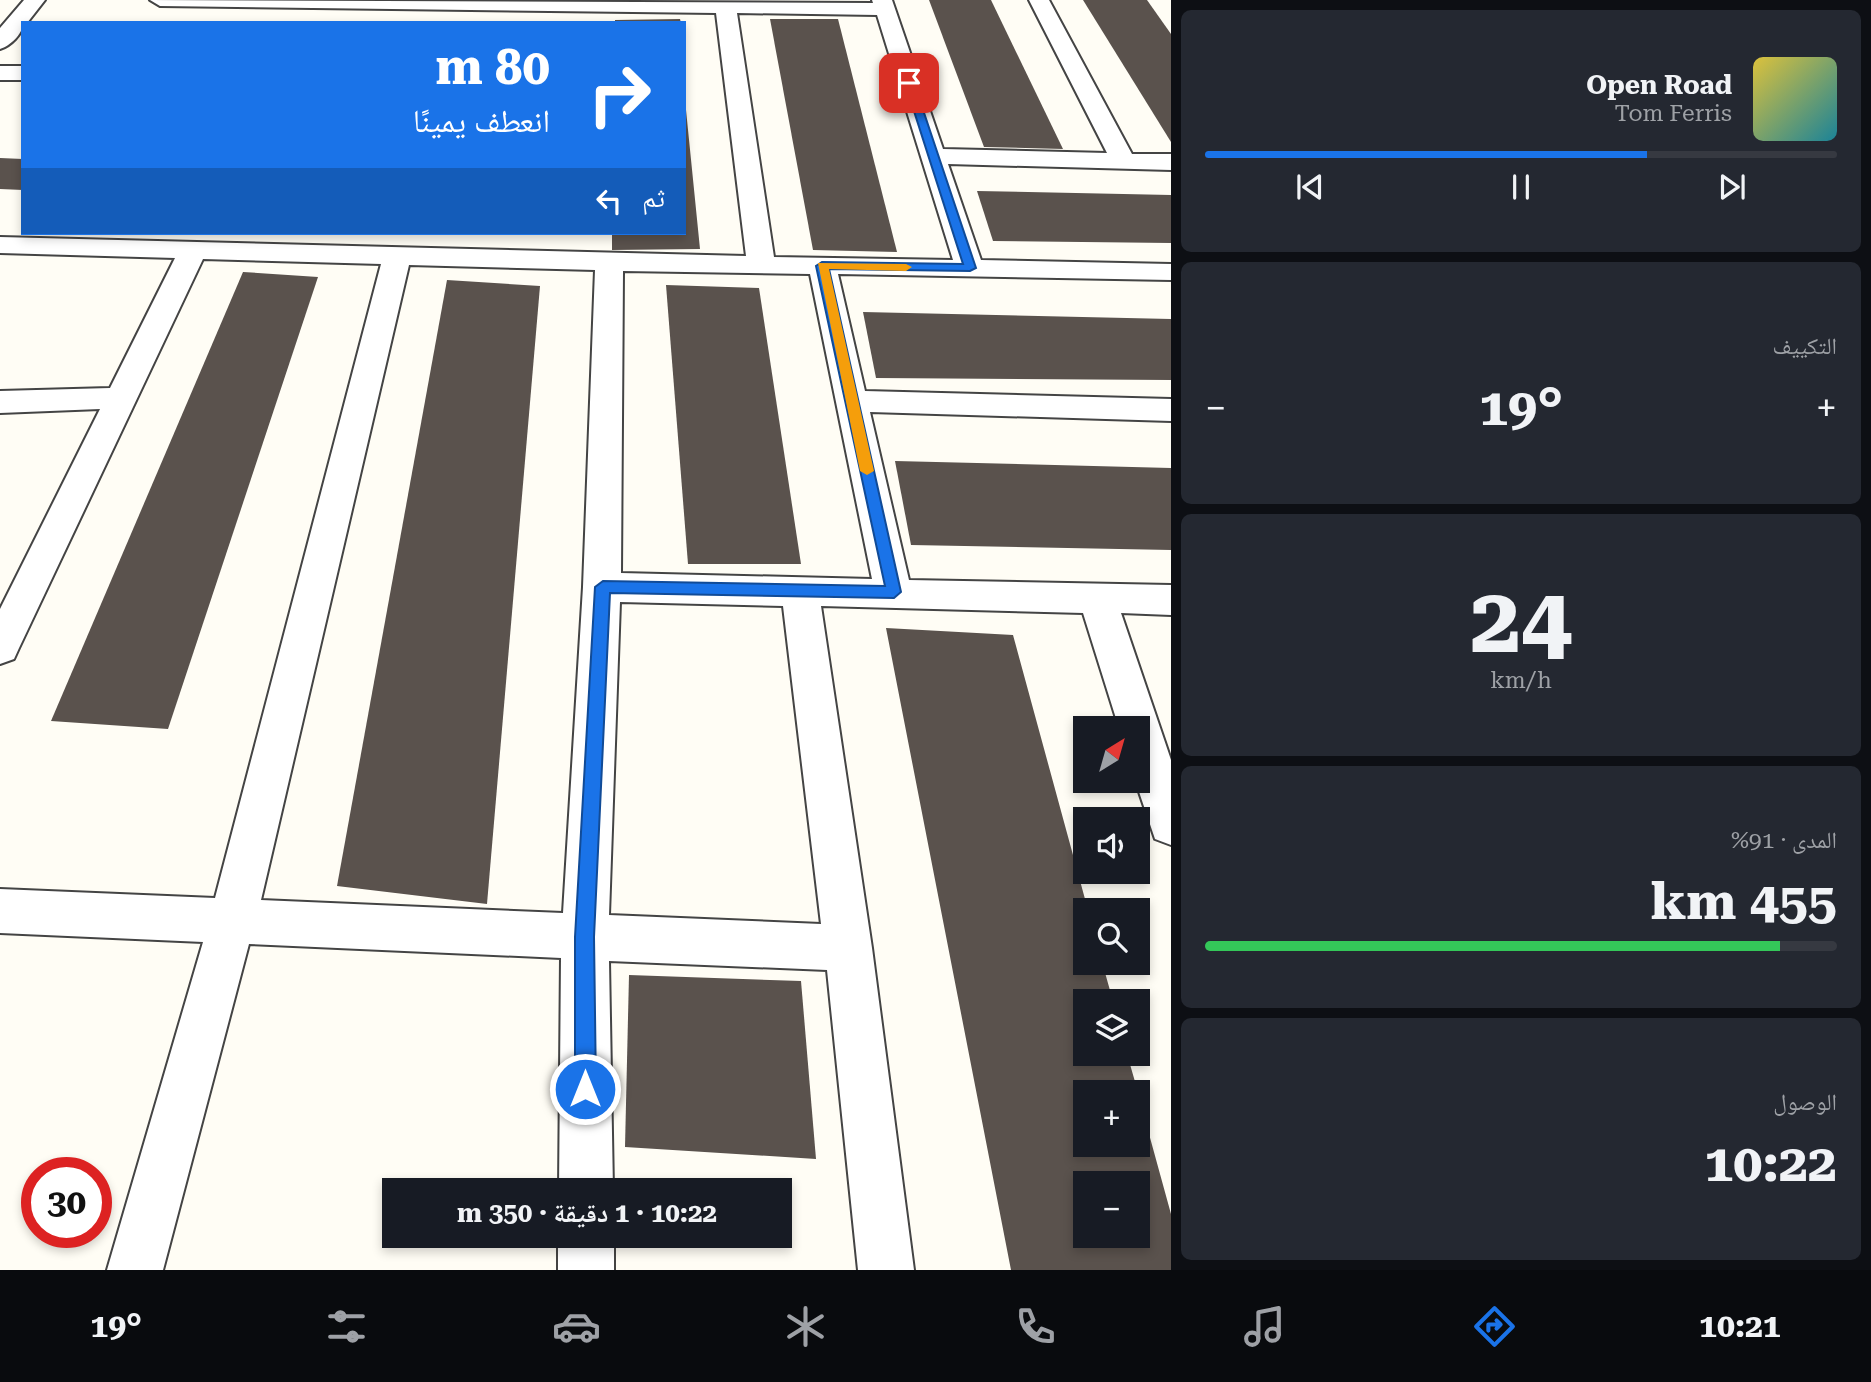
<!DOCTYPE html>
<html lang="ar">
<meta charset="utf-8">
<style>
:root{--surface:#171b24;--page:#242831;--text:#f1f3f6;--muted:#9ea1a6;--line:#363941;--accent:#1a73e8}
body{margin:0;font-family:"Roboto Serif","Noto Naskh Arabic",serif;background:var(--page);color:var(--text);direction:rtl;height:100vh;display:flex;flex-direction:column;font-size:26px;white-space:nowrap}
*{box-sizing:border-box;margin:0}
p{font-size:23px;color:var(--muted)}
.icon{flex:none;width:38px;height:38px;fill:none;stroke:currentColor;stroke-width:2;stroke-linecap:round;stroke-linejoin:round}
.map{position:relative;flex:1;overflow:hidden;direction:ltr}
.side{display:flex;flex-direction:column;gap:10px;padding:10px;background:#0d0f14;width:700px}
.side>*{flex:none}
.hud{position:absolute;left:21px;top:21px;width:665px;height:214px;border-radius:0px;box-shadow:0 4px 10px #0003;direction:rtl;background:#1a73e8;color:#fff;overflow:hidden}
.needle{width:46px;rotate:37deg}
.controls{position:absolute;left:1073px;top:716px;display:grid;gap:14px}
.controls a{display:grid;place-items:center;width:77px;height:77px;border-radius:0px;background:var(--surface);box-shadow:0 4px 10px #0003;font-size:35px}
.speed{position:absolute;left:21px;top:1157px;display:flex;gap:14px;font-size:35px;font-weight:700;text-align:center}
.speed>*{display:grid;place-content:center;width:91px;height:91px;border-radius:50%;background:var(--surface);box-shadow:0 4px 10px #0003;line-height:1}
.speed .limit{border:10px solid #d22;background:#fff;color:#111}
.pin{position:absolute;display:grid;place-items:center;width:60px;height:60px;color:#fff;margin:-30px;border-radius:14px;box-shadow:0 4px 10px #0006}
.me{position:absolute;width:77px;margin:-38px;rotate:0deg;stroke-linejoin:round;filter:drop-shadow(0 0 5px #0008)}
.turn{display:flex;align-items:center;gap:24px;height:147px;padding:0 21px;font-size:32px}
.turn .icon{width:91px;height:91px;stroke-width:2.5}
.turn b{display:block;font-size:49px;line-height:60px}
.then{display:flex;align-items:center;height:66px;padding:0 21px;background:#0003;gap:14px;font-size:26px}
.big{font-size:52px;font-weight:700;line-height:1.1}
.side .tile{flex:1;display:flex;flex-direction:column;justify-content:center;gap:10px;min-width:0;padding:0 24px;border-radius:10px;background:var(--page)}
.side .dial{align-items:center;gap:0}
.dial b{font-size:91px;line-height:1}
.song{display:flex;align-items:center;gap:21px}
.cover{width:84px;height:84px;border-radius:10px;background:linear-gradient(135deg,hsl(50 70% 55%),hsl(190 70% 35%))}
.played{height:7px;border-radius:4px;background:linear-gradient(90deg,var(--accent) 70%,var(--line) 70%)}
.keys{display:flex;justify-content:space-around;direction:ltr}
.heat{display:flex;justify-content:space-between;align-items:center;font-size:38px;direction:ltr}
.charge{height:10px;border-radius:5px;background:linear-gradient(90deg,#34c759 91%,var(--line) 0)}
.trip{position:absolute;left:382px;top:1178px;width:410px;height:70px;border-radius:0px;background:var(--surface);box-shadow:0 4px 10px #0003;font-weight:700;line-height:70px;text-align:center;direction:rtl}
.tab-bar{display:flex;height:112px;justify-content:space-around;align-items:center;background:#090b0e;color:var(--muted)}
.tab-bar .icon{width:49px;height:49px}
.tab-bar .current{color:var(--accent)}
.tab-bar b{font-size:32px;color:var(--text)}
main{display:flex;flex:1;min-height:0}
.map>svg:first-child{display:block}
.building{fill:#5a524d;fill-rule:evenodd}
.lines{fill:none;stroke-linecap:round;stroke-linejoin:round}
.minor-casing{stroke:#444;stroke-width:4}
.minor{fill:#fff;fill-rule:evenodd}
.route{fill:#1a73e8;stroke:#114b97;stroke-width:2}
.slow{fill:#f59e0b}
</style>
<main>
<section class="side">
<div class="tile">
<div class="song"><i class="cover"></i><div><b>Open Road</b><p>Tom Ferris</p></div></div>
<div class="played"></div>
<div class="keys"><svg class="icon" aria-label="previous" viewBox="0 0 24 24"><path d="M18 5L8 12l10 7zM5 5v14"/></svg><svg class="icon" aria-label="pause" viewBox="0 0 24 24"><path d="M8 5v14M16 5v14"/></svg><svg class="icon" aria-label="next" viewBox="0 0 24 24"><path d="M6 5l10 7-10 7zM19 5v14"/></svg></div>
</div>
<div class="tile"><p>التكييف</p>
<div class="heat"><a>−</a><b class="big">19°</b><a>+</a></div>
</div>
<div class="tile dial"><b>24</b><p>km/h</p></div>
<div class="tile"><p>المدى · 91%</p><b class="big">455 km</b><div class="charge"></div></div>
<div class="tile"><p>الوصول</p><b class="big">10:22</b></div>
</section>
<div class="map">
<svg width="1171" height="1270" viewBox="0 0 1171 1270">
<rect width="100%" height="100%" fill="#fffdf5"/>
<g class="building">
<polygon points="929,0 991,0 1063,149 984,147"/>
<polygon points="1083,0 1147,0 1171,34 1171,142"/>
<polygon points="680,19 681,23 615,23 615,20"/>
<polygon points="770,19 838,19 897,252 813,250"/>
<polygon points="684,90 700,249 612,250 612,233 684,233"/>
<polygon points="0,158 23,159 23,190 0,189"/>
<polygon points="977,191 1171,195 1171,243 993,241"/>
<polygon points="243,272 318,277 168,729 51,721"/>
<polygon points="447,280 540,286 487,904 337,886"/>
<polygon points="666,285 759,288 801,564 688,564"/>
<polygon points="863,312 1171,319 1171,380 876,378"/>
<polygon points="895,461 1171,468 1171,550 911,545"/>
<path d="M886,628l127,7 75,275h-3v52h17l11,39h-28v53h42l11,38h-53v52h53v-50l33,120v56h-160zM1085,1183h53v53h-53z"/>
<polygon points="629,975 801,981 816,1159 625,1147"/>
</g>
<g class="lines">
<defs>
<g id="minor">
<path d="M24,0h21l-18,23h-4c0,11 -13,23 -23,26v-21z"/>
<path d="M150,0l723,3 -1,-3h20l51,149 164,4 -78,-153h20l83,154h39v16l-223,-6 33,96 190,4v16l-333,-6 27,117 306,8v22l-301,-9 39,168 262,5v30l-50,-2 50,147v85l-16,-6 -20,-59 3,-52h-19l-36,-115 -262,-7 51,342 42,322h-56l-31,-300 -218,-9 4,229h-54l2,-232 -312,-14 -86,326h-56l96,-328 -203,-9v-44l215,9 166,-634 -178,-5 -184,389 -5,11 -14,5v-55l100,-200 -100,4v-22l110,-3 65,-130 -175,-5v-16l746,19 -30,-243 -556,-7zM737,13l140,2 76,245 -179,-3zM409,265l186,5 -12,317 -20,326 -302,-13zM623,271l187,3 62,305 -251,-6zM620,602l163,4 38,318 -212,-9z"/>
<rect x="0" y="66" width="23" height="14"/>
<rect x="558" y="1236" width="56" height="34"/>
</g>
</defs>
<use href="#minor" class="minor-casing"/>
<use href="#minor" class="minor"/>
</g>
<polygon class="route" points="909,80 914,83 976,268 970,271 829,269 901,592 894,598 610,593 594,937 596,1089 593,1096 585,1099 578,1096 575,1089 575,937 595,587 603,581 885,586 816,266 822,262 963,264 905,83"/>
<polygon class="slow" points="818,263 906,264 912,267 906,271 829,269 874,471 867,475 860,471"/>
</svg>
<div class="controls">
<a><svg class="needle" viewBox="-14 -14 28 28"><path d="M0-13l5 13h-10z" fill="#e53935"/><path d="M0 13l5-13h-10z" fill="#9ea1a6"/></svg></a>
<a><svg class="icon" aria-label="sound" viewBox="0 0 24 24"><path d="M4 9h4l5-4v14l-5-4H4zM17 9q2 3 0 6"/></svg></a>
<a><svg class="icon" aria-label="search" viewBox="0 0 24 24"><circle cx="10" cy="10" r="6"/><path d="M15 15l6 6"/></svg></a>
<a><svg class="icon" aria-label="layers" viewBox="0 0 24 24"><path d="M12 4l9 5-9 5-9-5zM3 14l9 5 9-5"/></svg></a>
<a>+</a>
<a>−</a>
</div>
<div class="speed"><div class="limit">30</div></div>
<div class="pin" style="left:909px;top:83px;background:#d93025"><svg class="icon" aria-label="arrive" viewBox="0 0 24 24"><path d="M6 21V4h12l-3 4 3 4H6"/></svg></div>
<svg class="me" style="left:585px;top:1089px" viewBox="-20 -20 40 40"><circle r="17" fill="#1a73e8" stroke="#fff" stroke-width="3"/><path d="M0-11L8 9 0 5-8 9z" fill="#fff"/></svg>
<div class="trip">10:22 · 1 دقيقة · 350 m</div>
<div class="hud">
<div class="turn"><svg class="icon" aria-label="right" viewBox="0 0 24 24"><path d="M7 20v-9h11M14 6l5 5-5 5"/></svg><div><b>80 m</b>انعطف يمينًا</div></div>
<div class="then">ثم<svg class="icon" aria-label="left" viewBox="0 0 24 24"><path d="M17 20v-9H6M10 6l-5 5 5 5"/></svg></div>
</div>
</div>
</main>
<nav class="tab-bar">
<b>10:21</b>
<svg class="icon current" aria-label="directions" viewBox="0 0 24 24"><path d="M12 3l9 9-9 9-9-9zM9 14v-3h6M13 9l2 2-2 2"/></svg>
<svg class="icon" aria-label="music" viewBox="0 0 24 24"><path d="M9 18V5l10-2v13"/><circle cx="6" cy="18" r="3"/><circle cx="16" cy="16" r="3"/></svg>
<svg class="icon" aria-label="phone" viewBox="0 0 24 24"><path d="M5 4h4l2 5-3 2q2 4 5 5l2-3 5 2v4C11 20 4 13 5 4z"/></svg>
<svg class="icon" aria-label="climate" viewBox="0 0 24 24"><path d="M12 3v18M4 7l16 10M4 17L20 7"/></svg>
<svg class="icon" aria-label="car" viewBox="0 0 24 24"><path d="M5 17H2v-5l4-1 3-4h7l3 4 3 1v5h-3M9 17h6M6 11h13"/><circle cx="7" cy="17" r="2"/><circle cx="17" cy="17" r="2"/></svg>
<svg class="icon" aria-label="filters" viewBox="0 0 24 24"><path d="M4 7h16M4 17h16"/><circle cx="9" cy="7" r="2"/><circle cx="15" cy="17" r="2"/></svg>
<b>19°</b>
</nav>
